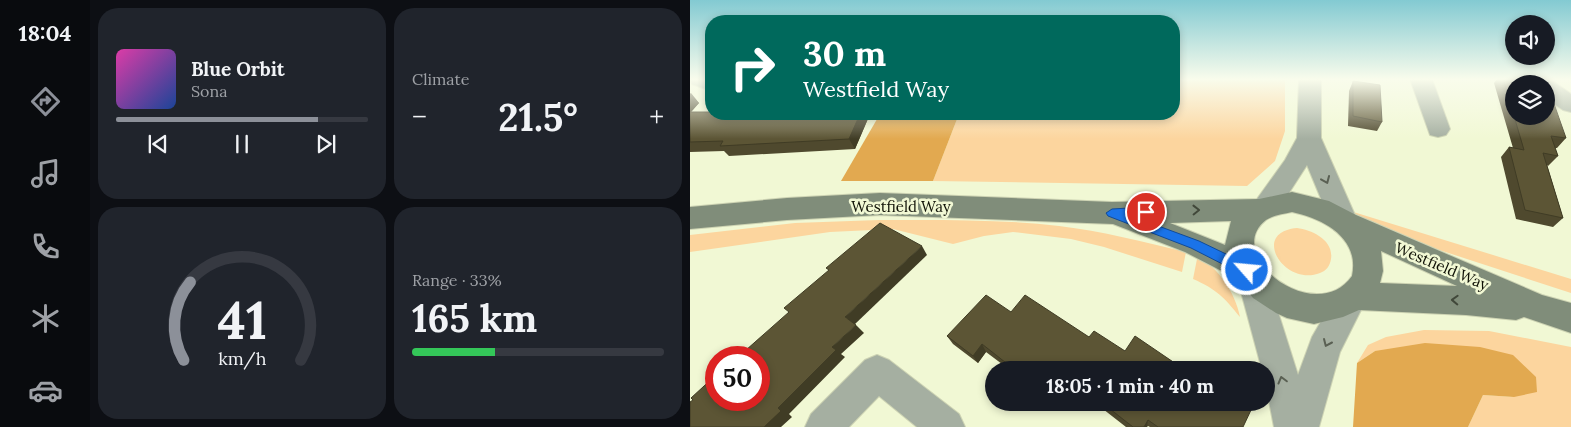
<!DOCTYPE html>
<meta charset="utf-8">
<style>
:root{--surface:#171b24;--page:#20242c;--text:#f1f3f6;--muted:#9ea1a6;--line:#363941;--accent:#8c9099}
body{margin:0;font-family:Lora,serif;background:var(--page);color:var(--text);height:100vh;display:flex;flex-direction:column;font-size:19px;white-space:nowrap}
*{box-sizing:border-box;margin:0}
p{font-size:16px;color:var(--muted)}
.icon{flex:none;width:28px;height:28px;fill:none;stroke:currentColor;stroke-width:2;stroke-linecap:round;stroke-linejoin:round}
.map{position:relative;flex:1;overflow:hidden}
.sheet{display:flex;flex-direction:column;gap:8px;padding:8px;background:#0d0f14;width:600px}
.sheet>*{flex:none}
.guide{position:absolute;left:15px;top:15px;width:475px;height:105px;border-radius:20px;box-shadow:0 2px 8px #0003;background:#00695c;color:#fff;overflow:hidden}
.controls{position:absolute;left:815px;top:15px;display:grid;gap:10px}
.controls a{display:grid;place-items:center;width:50px;height:50px;border-radius:50%;background:var(--surface);box-shadow:0 2px 8px #0003;font-size:25px}
.speed{position:absolute;left:15px;top:346px;display:flex;gap:10px;font-size:25px;font-weight:700;text-align:center}
.speed>*{display:grid;place-content:center;width:65px;height:65px;border-radius:50%;background:var(--surface);box-shadow:0 2px 8px #0003;line-height:1}
.speed .limit{border:8px solid #d22;background:#fff;color:#111}
.pin{position:absolute;display:grid;place-items:center;width:42px;height:42px;color:#fff;margin:-21px;border:2px solid #fff;border-radius:50%;box-shadow:0 1px 5px #0007}
.me{position:absolute;width:55px;margin:-28px;rotate:297deg;stroke-linejoin:round;filter:drop-shadow(0 0 4px #0008)}
.turn{display:flex;align-items:center;gap:18px;height:105px;padding:0 15px;font-size:22px}
.turn .icon{width:65px;height:65px;stroke-width:2.5}
.turn b{display:block;font-size:35px;line-height:42px}
.big{font-size:38px;font-weight:700;line-height:1.1}
.sheet .widget{flex:1;display:flex;flex-direction:column;justify-content:center;gap:8px;min-width:0;padding:0 18px;border-radius:20px;background:var(--page)}
.sheet .dial{align-items:center;gap:0}
.dial svg{height:130px;overflow:visible;fill:none;stroke:var(--line);stroke-width:7;stroke-linecap:round;text-anchor:middle}
.dial text{fill:var(--text);stroke:none}
.song{display:flex;align-items:center;gap:15px}
.cover{width:60px;height:60px;border-radius:8px;background:linear-gradient(135deg,hsl(320 70% 55%),hsl(220 70% 35%))}
.played{height:5px;border-radius:2px;background:linear-gradient(90deg,var(--accent) 80%,var(--line) 80%)}
.keys{display:flex;justify-content:space-around;direction:ltr}
.heat{display:flex;justify-content:space-between;align-items:center;font-size:28px;direction:ltr}
.charge{height:8px;border-radius:4px;background:linear-gradient(90deg,#34c759 33%,var(--line) 0)}
.sheet .tiles{flex:1;display:grid;gap:8px;grid-template-columns:repeat(2,1fr)}
.trip{position:absolute;left:295px;top:361px;width:290px;height:50px;border-radius:25px;background:var(--surface);box-shadow:0 2px 8px #0003;font-weight:700;line-height:50px;text-align:center}
main{display:flex;flex:1;min-height:0}
.menu{display:flex;flex-direction:column;width:90px;justify-content:space-around;align-items:center;background:#090b0e;color:var(--muted)}
.menu .icon{width:35px;height:35px}
.menu .on{color:var(--accent)}
.menu b{font-size:22px;color:var(--text)}
.map>svg:first-child{display:block}
.green{fill:#fcd59e}
.forest{fill:#e2a950}
.lines{fill:none;stroke-linecap:round;stroke-linejoin:round}
.minor-casing{stroke:#cdd3b3;stroke-width:2}
.tertiary-casing{stroke:#cdd3b3;stroke-width:2}
.secondary-casing{stroke:#cdd3b3;stroke-width:2}
.minor{fill:#a5afa1;fill-rule:evenodd}
.tertiary{fill:#a5afa1;fill-rule:evenodd}
.secondary{fill:#808d7a;fill-rule:evenodd}
.wall{fill:#4f492e;fill-rule:evenodd}
.shaded-wall{fill:#403c25}
.building{fill:#5c5535;stroke:#403c25}
.oneway{stroke:#5a6053}
.oneway2{stroke:#41483a}
.route{fill:#1a73e8;stroke:#114b97}
.labels{text-anchor:middle;dominant-baseline:central;stroke-width:5;stroke-linejoin:round;paint-order:stroke}
.street-label{font-size:15px;fill:#0e1005;stroke:#f1f8d4}
</style>
<main>
<nav class="menu">
<b>18:04</b>
<svg class="icon on" aria-label="directions" viewBox="0 0 24 24"><path d="M12 3l9 9-9 9-9-9zM9 14v-3h6M13 9l2 2-2 2"/></svg>
<svg class="icon" aria-label="music" viewBox="0 0 24 24"><path d="M9 18V5l10-2v13"/><circle cx="6" cy="18" r="3"/><circle cx="16" cy="16" r="3"/></svg>
<svg class="icon" aria-label="phone" viewBox="0 0 24 24"><path d="M5 4h4l2 5-3 2q2 4 5 5l2-3 5 2v4C11 20 4 13 5 4z"/></svg>
<svg class="icon" aria-label="climate" viewBox="0 0 24 24"><path d="M12 3v18M4 7l16 10M4 17L20 7"/></svg>
<svg class="icon" aria-label="car" viewBox="0 0 24 24"><path d="M5 17H2v-5l4-1 3-4h7l3 4 3 1v5h-3M9 17h6M6 11h13"/><circle cx="7" cy="17" r="2"/><circle cx="17" cy="17" r="2"/></svg>
</nav>
<section class="sheet">
<div class="tiles">
<div class="widget">
<div class="song"><i class="cover"></i><div><b>Blue Orbit</b><p>Sona</p></div></div>
<div class="played"></div>
<div class="keys"><svg class="icon" aria-label="previous" viewBox="0 0 24 24"><path d="M18 5L8 12l10 7zM5 5v14"/></svg><svg class="icon" aria-label="pause" viewBox="0 0 24 24"><path d="M8 5v14M16 5v14"/></svg><svg class="icon" aria-label="next" viewBox="0 0 24 24"><path d="M6 5l10 7-10 7zM19 5v14"/></svg></div>
</div>
<div class="widget"><p>Climate</p>
<div class="heat"><a>−</a><b class="big">21.5°</b><a>+</a></div>
</div>
<div class="widget dial"><svg viewBox="0 0 100 80">
<path d="M14 69A42 42 0 1 1 86 69"/>
<path d="M14 69A42 42 0 0 1 18 21" stroke="#8c9099"/>
<text x="50" y="56" font-size="32" font-weight="700">41</text>
<text x="50" y="72" font-size="11">km/h</text>
</svg></div>
<div class="widget"><p>Range · 33%</p><b class="big">165 km</b><div class="charge"></div></div>
</div>
</section>
<div class="map">
<svg width="881" height="427" viewBox="0 0 881 427">
<rect width="100%" height="100%" fill="#f1f8d4"/>
<g class="green">
<polygon points="484,79 595,79 595,131 585,161 557,186 243,181 269,114 484,114"/>
<polygon points="657,210 881,279 881,293 682,228"/>
<path d="M189,220c60,0 120,-1 180,6 43,5 85,16 127,26l-4,20 -78,-25 -33,-8 -58,-7 -29,4 -31,8 -60,-15 -63,3 -140,20v-17l105,-12z"/>
<path d="M607,228c15,2 37,12 34,31 -1,7 -5,12 -11,14 -36,14 -70,-41 -23,-45z"/>
<path d="M508,254c20,16 37,37 42,63 -16,-20 -24,-28 -47,-38z"/>
<polygon points="734,330 799,331 881,347 881,427 778,427 793,395 824,397 685,351 667,363 678,345 696,337"/>
</g>
<g class="forest">
<polygon points="190,114 269,114 243,181 151,181"/>
<polygon points="735,343 790,347 823,355 846,377 847,392 824,397 793,395 778,427 663,427 667,363 685,351"/>
</g>
<g class="lines">
<defs>
<g id="minor">
<polygon points="0,79 21,79 21,91 2,84"/>
<polygon points="609,79 631,79 631,138 668,222 664,230 654,233 644,230 617,165 586,213 576,217 566,213 562,206 595,160 607,138"/>
<polygon points="720,79 742,79 760,129 756,135 748,137 740,135"/>
<polygon points="856,80 864,82 881,94 881,112 873,110 856,98 856,84 847,84"/>
<polygon points="187,355 199,360 269,414 275,427 227,427 189,396 159,427 115,427 121,414 175,360"/>
</g>
<polygon id="tertiary" points="562,264 573,268 577,277 608,375 622,337 649,290 660,286 671,290 676,300 650,352 629,427 584,427 576,386 576,370 572,370 547,277 551,268"/>
<path id="secondary" d="M602,192l37,9 27,14 186,80 29,8v30l-47,-16 -8,3 -50,-5 -107,-5 -16,7 -29,7 -27,-6 -11,-5 -23,-15 -14,-18 -54,-28 -72,-28 -233,-9 -93,5 -97,9v-22l97,-9 93,-5 232,9 147,-3zM602,212c32,7 68,26 60,64 -37,52 -131,-21 -86,-56 7,-5 18,-6 26,-8zM541,221l-6,24 -55,-22zM691,251l76,35 -77,-3 3,-12z"/>
</defs>
<use href="#minor" class="minor-casing"/>
<use href="#tertiary" class="tertiary-casing"/>
<use href="#secondary" class="secondary-casing"/>
<use href="#minor" class="minor"/>
<use href="#tertiary" class="tertiary"/>
<use href="#secondary" class="secondary"/>
</g>
<g class="wall">
<path d="M807,79h39l30,59 -9,10h-2l3,8 -10,10 -1,-1 16,53 -10,9 -37,-8 -15,-62 8,-10 4,1 -19,-65zM824,84l32,32h-32z"/>
<polygon points="663,81 692,122 687,131 658,126 659,91"/>
<polygon points="0,93 9,103 1,112 21,114 180,114 165,149 39,156 34,151 0,152"/>
<polygon points="321,312 399,337 435,351 495,370 320,370 296,352 288,363 263,344 257,336"/>
<polygon points="404,402 549,402 553,427 460,427 458,426 457,427 436,427"/>
</g>
<g class="shaded-wall">
<polygon points="1,93 9,103 0,113 0,94"/>
<polygon points="170,114 180,114 165,149 159,139"/>
<polygon points="232,246 237,255 164,325 155,317"/>
<polygon points="166,325 174,333 151,354 155,357 99,414 102,417 91,427 74,427 88,408 142,347"/>
<polygon points="292,344 296,352 288,363 283,356"/>
<polygon points="458,420 457,427 454,427"/>
</g>
<g class="building">
<polygon points="813,79 846,79 856,81 876,138 861,136 868,156 853,153 873,218 835,210 819,147 834,150 824,116 856,116 856,84 824,84 824,114"/>
<polygon points="663,81 690,85 692,122 663,116"/>
<polygon points="0,112 21,112 21,114 170,114 159,139 30,146 33,141 0,142"/>
<polygon points="190,223 232,246 155,317 166,325 142,347 146,350 88,408 91,411 74,427 0,427 0,402 3,400 1,398 26,375 26,400 69,400 69,358 47,358 99,312 94,308 139,270 136,268"/>
<polygon points="296,295 321,312 335,295 399,337 404,331 435,351 445,336 495,370 325,370 292,344 283,356 257,336"/>
<polygon points="411,402 549,402 561,410 553,427 468,427 458,420 454,427 443,427"/>
</g>
<defs><path id="oneway-chevron" d="M-2-3.5L2.5 0L-2 3.5" fill="none" stroke-width="1.6" stroke-linecap="round" stroke-linejoin="round" transform="scale(1.25)"/></defs>
<g class="oneway">
<use href="#oneway-chevron" transform="translate(636 180) rotate(67)"/>
<use href="#oneway-chevron" transform="translate(637 343) rotate(114)"/>
<use href="#oneway-chevron" transform="translate(592 380) rotate(-105)"/>
</g>
<g class="oneway2">
<use href="#oneway-chevron" transform="translate(506 210) rotate(-1)"/>
<use href="#oneway-chevron" transform="translate(765 300) rotate(-178)"/>
</g>
<linearGradient id="sky" x2="0" y2="1"><stop stop-color="#83cad2"/><stop offset="0.57" stop-color="#f9fcec"/><stop offset="1" stop-color="#f9fcec" stop-opacity="0"/></linearGradient>
<rect width="881" height="139" fill="url(#sky)"/>
<polygon class="route" points="456,207 460,209 461,212 460,215 444,217 509,241 561,266 563,270 561,274 557,275 552,274 501,248 418,216 416,213 422,209"/>
<g class="labels">
<g class="street-label">
<text x="211" y="206">Westfield Way</text>
<text transform="translate(752 266) rotate(23)">Westfield Way</text>
</g>
</g>
</svg>
<div class="controls">
<a><svg class="icon" aria-label="sound" viewBox="0 0 24 24"><path d="M4 9h4l5-4v14l-5-4H4zM17 9q2 3 0 6"/></svg></a>
<a><svg class="icon" aria-label="layers" viewBox="0 0 24 24"><path d="M12 4l9 5-9 5-9-5zM3 14l9 5 9-5"/></svg></a>
</div>
<div class="speed"><div class="limit">50</div></div>
<div class="pin" style="left:456px;top:212px;background:#d93025"><svg class="icon" aria-label="arrive" viewBox="0 0 24 24"><path d="M6 21V4h12l-3 4 3 4H6"/></svg></div>
<svg class="me" style="left:557px;top:270px" viewBox="-20 -20 40 40"><circle r="17" fill="#1a73e8" stroke="#fff" stroke-width="3"/><path d="M0-11L8 9 0 5-8 9z" fill="#fff"/></svg>
<div class="trip">18:05 · 1 min · 40 m</div>
<div class="guide">
<div class="turn"><svg class="icon" aria-label="right" viewBox="0 0 24 24"><path d="M7 20v-9h11M14 6l5 5-5 5"/></svg><div><b>30 m</b>Westfield Way</div></div>
</div>
</div>
</main>
